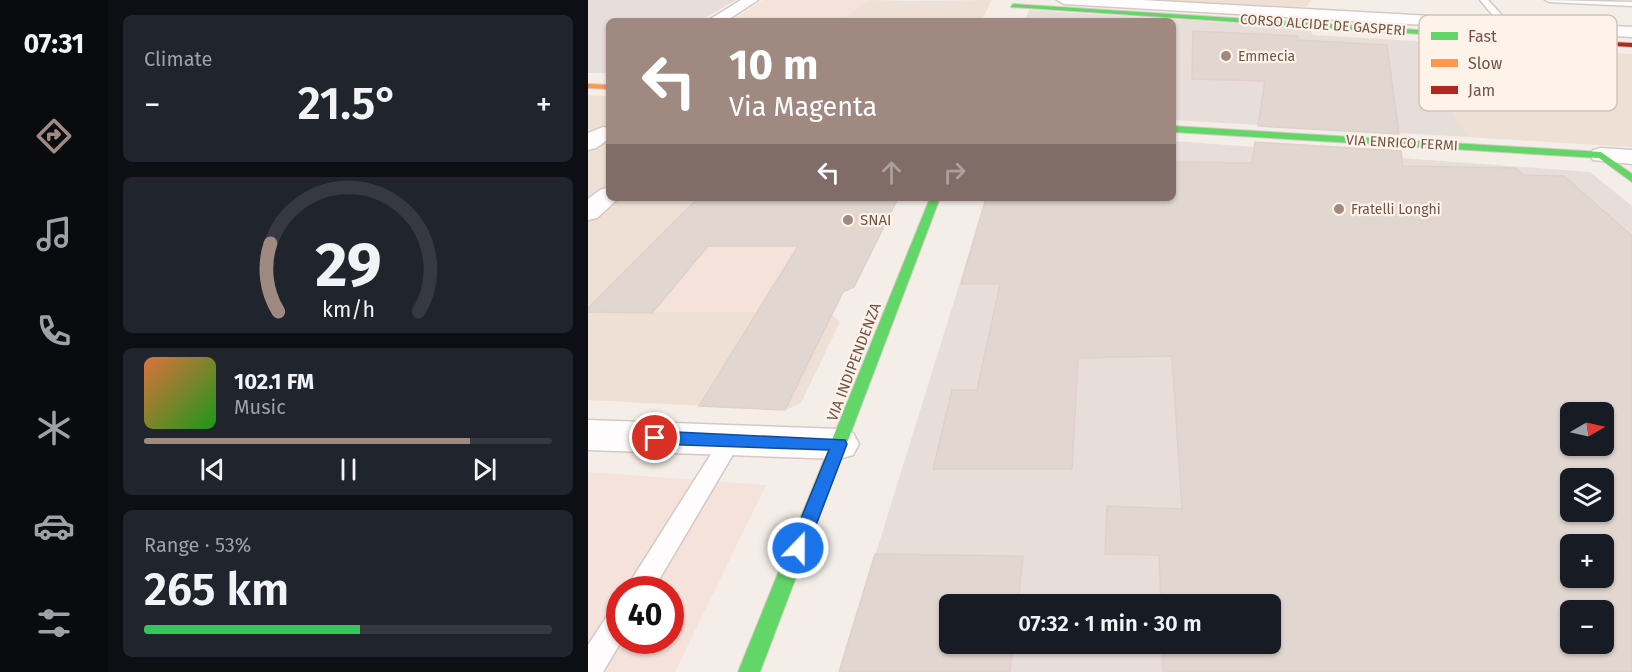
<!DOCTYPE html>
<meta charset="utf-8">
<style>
:root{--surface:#171b24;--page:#20242c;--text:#f1f3f6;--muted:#9ea1a6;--line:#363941;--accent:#a08981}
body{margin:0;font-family:"Fira Sans",sans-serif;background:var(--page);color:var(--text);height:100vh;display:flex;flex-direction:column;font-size:22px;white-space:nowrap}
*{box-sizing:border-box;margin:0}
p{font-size:20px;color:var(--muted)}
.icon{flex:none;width:33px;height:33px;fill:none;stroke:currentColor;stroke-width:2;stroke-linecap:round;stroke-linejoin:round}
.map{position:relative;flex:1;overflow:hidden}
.panel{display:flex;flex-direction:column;gap:15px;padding:15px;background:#0d0f14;width:480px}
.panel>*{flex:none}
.hud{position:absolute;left:18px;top:18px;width:570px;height:183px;border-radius:9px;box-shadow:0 2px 4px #0004;background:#a08981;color:#fff;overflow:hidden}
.needle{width:39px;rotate:81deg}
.buttons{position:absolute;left:972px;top:402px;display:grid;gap:12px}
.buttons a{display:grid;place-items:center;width:54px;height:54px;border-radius:9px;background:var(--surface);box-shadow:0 2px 4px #0004;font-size:30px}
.speed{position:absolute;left:18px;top:576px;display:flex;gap:12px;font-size:30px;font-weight:700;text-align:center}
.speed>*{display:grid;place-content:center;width:78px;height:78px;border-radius:50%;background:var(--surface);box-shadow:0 2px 4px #0004;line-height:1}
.speed .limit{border:9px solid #d22;background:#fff;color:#111}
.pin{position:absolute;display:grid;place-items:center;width:51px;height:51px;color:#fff;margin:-26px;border:3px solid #fff;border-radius:50%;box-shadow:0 2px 6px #0007}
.me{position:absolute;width:66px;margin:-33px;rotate:22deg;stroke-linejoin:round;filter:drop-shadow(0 0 4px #0008)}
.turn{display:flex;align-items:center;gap:21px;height:126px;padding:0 24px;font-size:27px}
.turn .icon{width:78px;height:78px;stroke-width:2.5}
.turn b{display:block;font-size:42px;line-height:51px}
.lanes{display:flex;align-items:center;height:57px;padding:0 24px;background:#0003;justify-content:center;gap:30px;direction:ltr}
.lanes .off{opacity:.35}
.big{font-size:45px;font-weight:600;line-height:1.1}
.panel .card{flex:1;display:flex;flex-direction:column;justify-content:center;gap:9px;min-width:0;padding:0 21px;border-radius:9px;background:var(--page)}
.panel .dial{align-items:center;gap:0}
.dial svg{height:156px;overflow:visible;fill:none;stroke:var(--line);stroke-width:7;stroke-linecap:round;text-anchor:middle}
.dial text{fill:var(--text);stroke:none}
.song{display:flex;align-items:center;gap:18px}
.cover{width:72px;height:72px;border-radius:9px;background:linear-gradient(135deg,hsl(20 70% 55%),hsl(120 70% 35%))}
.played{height:6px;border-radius:3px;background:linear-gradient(90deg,var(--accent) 80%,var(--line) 80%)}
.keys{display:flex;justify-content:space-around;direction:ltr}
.heat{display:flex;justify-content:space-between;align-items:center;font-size:33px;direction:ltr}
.charge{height:9px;border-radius:4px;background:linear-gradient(90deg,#34c759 53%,var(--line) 0)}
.trip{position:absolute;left:351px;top:594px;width:342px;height:60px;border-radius:9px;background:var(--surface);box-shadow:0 2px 4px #0004;font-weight:600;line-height:60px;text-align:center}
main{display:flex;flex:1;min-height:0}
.dock{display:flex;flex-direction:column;width:108px;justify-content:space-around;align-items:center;background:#090b0e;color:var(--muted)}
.dock .icon{width:42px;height:42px}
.dock .selected{color:var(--accent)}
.dock b{font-size:27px;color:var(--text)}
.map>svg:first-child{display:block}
.residential{fill:#eee0d5}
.commercial{fill:#f5e2db;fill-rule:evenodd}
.industrial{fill:#e8ded9;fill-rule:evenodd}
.building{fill:#e2d6d0;stroke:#ded1cb;stroke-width:1.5;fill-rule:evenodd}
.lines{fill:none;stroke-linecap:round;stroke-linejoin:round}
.lane-casing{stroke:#d4cac5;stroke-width:3}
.street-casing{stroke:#d4cac5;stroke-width:3}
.fast-casing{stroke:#d4cac5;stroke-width:2}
.slow-casing{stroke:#d4cac5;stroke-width:2}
.jam-casing{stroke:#d4cac5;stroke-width:2}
.lane{fill:#fefcfc;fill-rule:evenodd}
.street{fill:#fefcfc;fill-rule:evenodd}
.fast{fill:#63d668;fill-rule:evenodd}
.slow{fill:#ff974d;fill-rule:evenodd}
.jam{fill:#b3261e;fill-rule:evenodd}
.route{fill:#1a73e8;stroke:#114b97;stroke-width:1.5}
.poi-dot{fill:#a08981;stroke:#fef3e8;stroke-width:2}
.labels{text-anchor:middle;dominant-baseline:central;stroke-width:4.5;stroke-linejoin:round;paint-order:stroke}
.far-street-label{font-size:14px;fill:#72534a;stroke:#fef3e8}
.far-poi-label{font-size:14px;fill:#72534a;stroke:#fef3e8;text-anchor:start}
.poi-label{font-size:15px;fill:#72534a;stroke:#fef3e8;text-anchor:start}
.street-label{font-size:15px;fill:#72534a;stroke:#fef3e8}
.key{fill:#fef3e8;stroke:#d4c3b9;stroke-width:1.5}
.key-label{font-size:16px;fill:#72534a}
</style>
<main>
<nav class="dock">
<b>07:31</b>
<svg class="icon selected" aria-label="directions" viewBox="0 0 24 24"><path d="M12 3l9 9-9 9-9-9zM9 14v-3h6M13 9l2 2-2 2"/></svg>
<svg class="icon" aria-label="music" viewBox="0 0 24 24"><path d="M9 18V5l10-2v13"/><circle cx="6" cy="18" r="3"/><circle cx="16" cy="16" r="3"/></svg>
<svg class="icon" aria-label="phone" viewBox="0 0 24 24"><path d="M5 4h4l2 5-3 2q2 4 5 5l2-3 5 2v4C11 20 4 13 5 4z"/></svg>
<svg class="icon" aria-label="climate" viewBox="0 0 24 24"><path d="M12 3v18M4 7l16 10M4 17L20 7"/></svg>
<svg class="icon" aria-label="car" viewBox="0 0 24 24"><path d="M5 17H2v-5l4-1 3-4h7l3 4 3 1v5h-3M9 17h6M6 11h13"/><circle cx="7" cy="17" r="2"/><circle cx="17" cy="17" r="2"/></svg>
<svg class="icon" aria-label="filters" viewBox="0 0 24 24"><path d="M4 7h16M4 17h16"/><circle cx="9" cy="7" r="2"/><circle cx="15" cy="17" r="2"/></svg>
</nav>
<section class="panel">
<div class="card"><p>Climate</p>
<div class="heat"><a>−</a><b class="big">21.5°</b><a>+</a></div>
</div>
<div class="card dial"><svg viewBox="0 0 100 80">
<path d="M14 69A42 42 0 1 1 86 69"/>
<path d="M14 69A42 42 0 0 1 10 34" stroke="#a08981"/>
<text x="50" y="56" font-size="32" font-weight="700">29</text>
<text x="50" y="72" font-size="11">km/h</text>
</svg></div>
<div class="card">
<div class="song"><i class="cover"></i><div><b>102.1 FM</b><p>Music</p></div></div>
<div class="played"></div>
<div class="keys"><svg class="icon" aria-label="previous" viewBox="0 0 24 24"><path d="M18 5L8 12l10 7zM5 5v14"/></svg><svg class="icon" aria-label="pause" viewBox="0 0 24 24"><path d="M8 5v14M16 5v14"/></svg><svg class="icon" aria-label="next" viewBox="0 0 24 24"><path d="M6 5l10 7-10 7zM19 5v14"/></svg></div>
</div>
<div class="card"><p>Range · 53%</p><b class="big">265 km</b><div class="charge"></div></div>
</section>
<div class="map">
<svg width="1044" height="672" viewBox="0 0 1044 672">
<rect width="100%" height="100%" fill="#f5eee8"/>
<g class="residential">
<polygon points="281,0 324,1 404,0 393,21 252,21"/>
<polygon points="539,0 723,0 718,7"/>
<polygon points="946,48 1044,54 1044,147 880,137 841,78 969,87"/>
<polygon points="0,95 21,96 21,198 110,198 0,308"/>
<polygon points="0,312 241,312 252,322 213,403 197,410 0,400"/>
</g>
<g class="commercial">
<polygon points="175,0 325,0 281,0 252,21 142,21"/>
<polygon points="110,198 310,198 266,287 249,294 241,312 0,312 0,308"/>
<path d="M0,472l178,13 -91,187h-87zM32,590h50v50h-50z"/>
</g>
<g class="industrial">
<polygon points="0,0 148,0 111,21 21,21 19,73 0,73"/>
<polygon points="441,10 722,28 725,35 946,48 970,87 842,78 880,137 585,120 585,21 437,21"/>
<path d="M585,141l417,31 42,34v466h-793l147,-474h187zM982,412h34v34h-34zM982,478h34v34h-34zM982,544h34v34h-34zM362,604h320v40h-320zM982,610h34v34h-34z"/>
</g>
<g class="building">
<polygon points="605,31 709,36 711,40 799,45 811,134 670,126 677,81 604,79"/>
<path d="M667,142l146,9 2,15 113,2 7,7 41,1 68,60v436h-469l-1,-28h108v-40h-109l-2,-49 -54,-1 2,-48 75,3 -10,-153 -94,2 -6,111h-139l19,-79h25l23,-106h-39l25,-86h187v-36l79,1zM982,412h34v34h-34zM982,478h34v34h-34zM982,544h34v34h-34zM982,610h34v34h-34z"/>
<polygon points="110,198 310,198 266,287 255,292 197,410 111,406 210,246 120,246 64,313 0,312 0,308"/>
<polygon points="287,554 435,556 430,604 362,604 362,644 425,644 422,672 251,672"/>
</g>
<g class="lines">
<defs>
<g id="lane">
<polygon points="892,0 900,0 921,23 921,27 915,27"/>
<polygon points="957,0 1044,2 1044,6 961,2"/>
<polygon points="142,433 149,435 153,441 65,590 37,590 135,435"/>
<polygon points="32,606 32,640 34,640 15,672 0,672 0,645 23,610"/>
</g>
<g id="street">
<polygon points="153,0 170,0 138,21 119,21"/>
<polygon points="469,0 553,0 1044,27 1044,37 476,4"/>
<polygon points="15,127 21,128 21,139 8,148 0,150 0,133"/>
<polygon points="1013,148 1044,150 1044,164 1005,160 1002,155 1005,150"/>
<polygon points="21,187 21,198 31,198 9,218 0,220 0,199 12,190"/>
<polygon points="0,420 251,429 265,433 271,444 265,455 251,459 0,450"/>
</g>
<g id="fast">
<polygon points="425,4 878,33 881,35 878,37 423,7"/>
<polygon points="585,126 1013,152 1044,174 1044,182 1011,158 585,132"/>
<polygon points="342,198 352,198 172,672 150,672"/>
</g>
<polygon id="slow" points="0,84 21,85 21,89 0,88"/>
<polygon id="jam" points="876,34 1044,43 1044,47 878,37"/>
</defs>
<use href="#lane" class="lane-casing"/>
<use href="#street" class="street-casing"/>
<use href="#fast" class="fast-casing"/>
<use href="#slow" class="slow-casing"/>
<use href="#jam" class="jam-casing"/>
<use href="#lane" class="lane"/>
<use href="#street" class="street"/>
<use href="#fast" class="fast"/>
<use href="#slow" class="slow"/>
<use href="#jam" class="jam"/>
</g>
<polygon class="route" points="67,431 257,440 259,444 217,554 210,556 204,554 201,548 241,450 67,444 62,442 59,438 62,433"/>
<g class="poi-dot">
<circle cx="638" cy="56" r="6"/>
<circle cx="751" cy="209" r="6"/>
<circle cx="260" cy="220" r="6"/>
</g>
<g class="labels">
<g class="far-street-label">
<text transform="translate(735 25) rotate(4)">CORSO ALCIDE DE GASPERI</text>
<text transform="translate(814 143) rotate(3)">VIA ENRICO FERMI</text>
</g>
<g class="far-poi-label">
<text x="650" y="56">Emmecia</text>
<text x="763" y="209">Fratelli Longhi</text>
</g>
<g class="poi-label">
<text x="272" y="220">SNAI</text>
</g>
<g class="street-label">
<text transform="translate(266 362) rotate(-69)">VIA INDIPENDENZA</text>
</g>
</g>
<rect x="831" y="15" width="198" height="96" rx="9" class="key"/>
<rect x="843" y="32" width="27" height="8" fill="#63d668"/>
<rect x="843" y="59" width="27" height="8" fill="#ff974d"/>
<rect x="843" y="86" width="27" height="8" fill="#b3261e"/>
<g class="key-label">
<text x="880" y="42">Fast</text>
<text x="880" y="69">Slow</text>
<text x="880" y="96">Jam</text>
</g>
</svg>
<div class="buttons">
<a><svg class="needle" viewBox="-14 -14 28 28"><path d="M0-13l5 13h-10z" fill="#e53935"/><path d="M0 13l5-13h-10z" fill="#9ea1a6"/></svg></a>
<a><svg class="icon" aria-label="layers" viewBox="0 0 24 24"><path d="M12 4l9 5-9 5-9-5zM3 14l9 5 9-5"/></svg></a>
<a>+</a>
<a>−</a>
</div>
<div class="speed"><div class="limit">40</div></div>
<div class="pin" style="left:67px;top:438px;background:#d93025"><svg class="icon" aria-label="arrive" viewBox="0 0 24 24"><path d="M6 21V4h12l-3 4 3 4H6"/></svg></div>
<svg class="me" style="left:210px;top:548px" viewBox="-20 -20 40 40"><circle r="17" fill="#1a73e8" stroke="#fff" stroke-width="3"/><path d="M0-11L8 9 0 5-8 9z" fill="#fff"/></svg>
<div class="trip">07:32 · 1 min · 30 m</div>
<div class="hud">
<div class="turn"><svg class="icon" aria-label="left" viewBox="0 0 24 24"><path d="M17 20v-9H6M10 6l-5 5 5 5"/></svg><div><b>10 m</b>Via Magenta</div></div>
<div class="lanes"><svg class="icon" aria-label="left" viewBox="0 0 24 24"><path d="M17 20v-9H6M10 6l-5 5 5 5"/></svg><svg class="icon off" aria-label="ahead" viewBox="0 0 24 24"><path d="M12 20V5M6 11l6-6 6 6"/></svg><svg class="icon off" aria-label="right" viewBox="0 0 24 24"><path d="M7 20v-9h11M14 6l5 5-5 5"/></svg></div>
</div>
</div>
</main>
